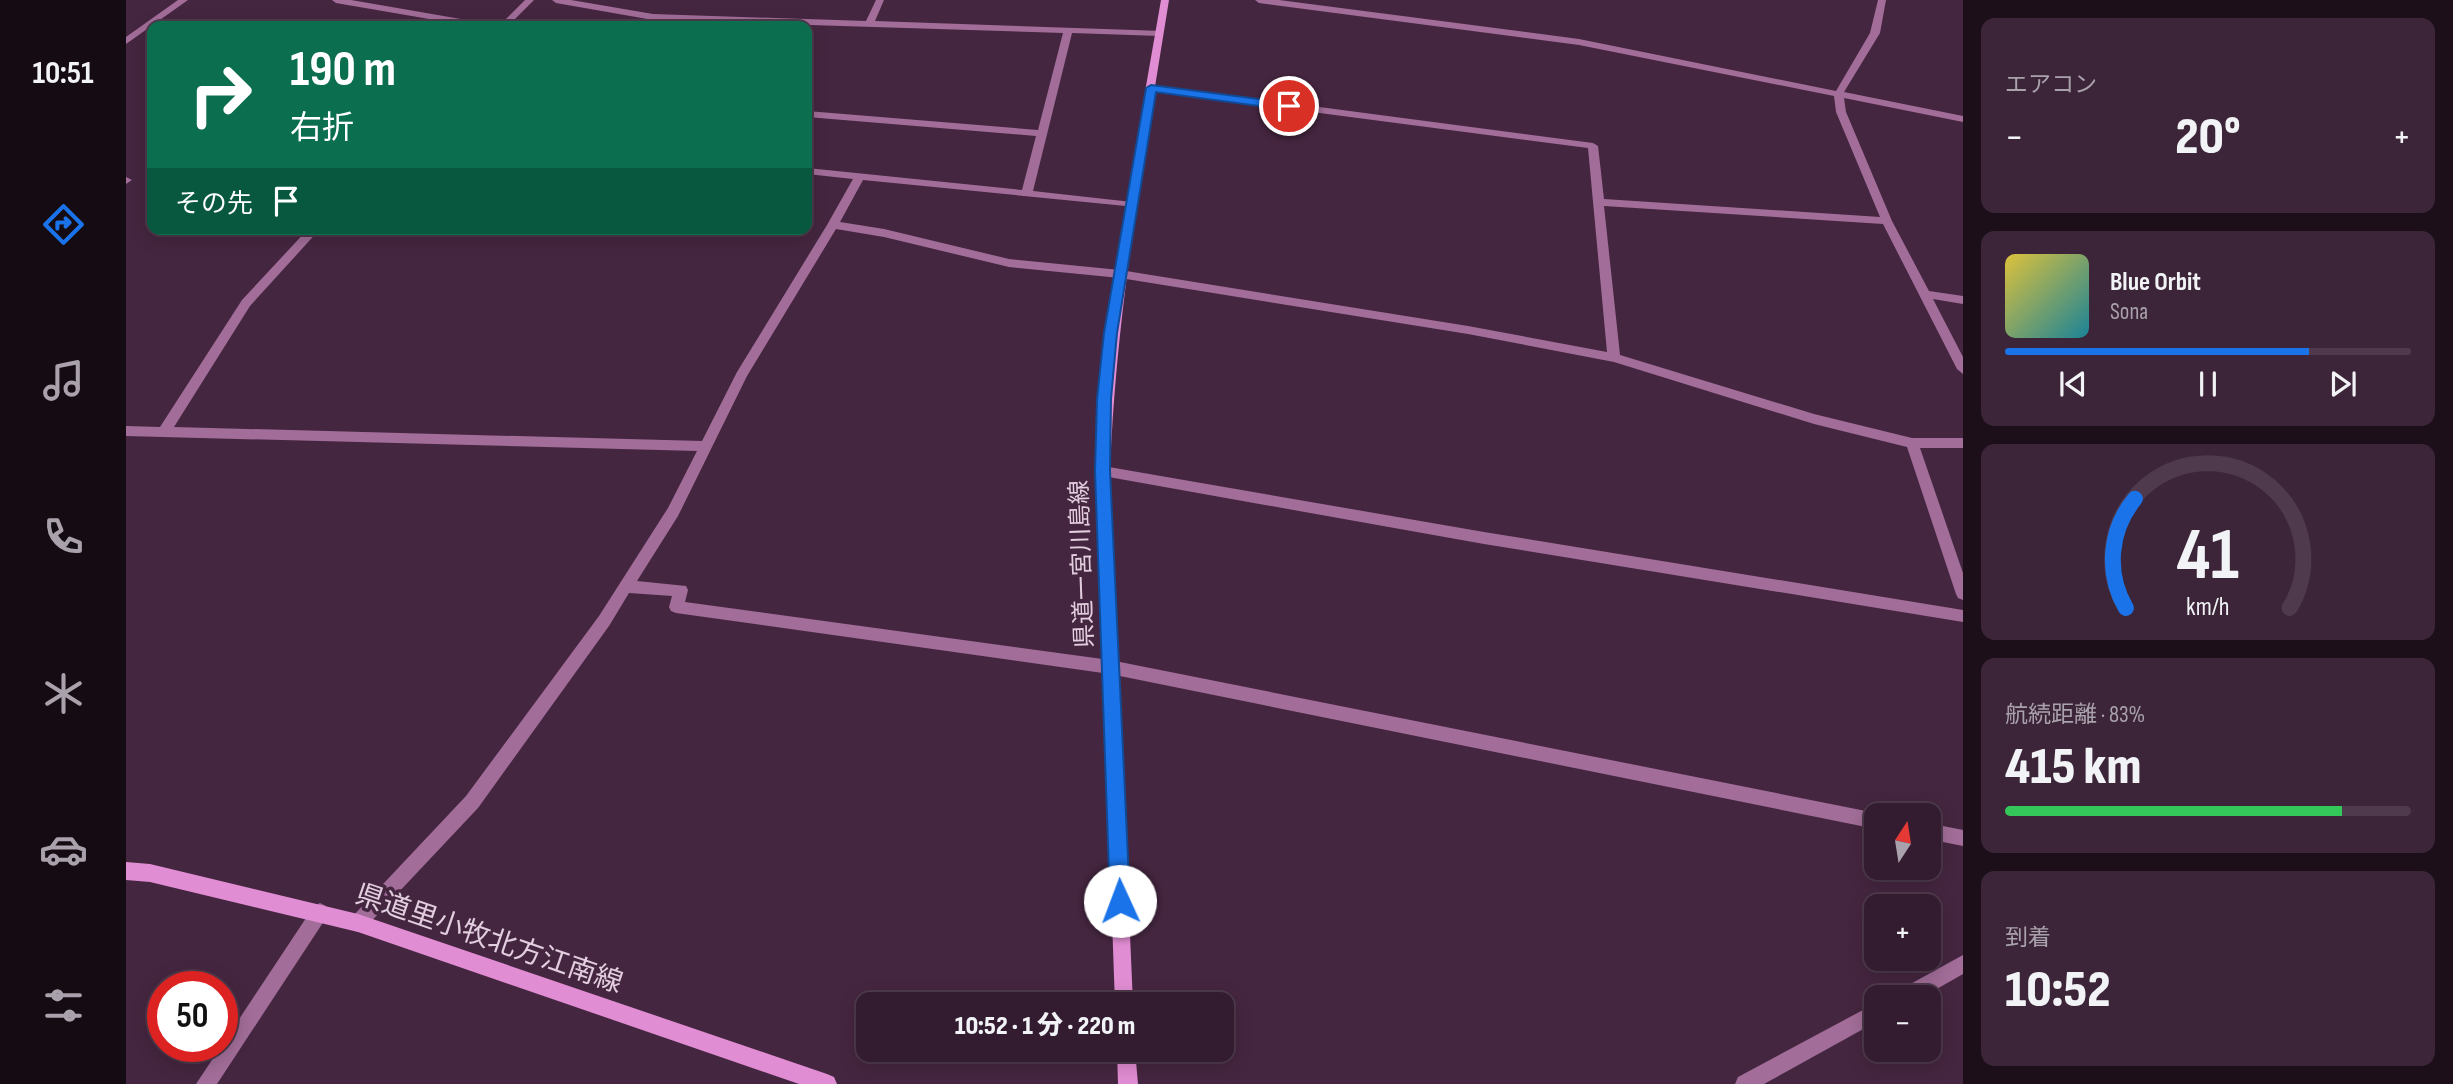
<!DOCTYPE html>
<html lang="ja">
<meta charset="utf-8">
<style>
:root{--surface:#341c30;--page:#3c2538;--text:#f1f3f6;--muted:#a9a1ab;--line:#4e3a4c;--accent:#1a73e8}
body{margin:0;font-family:"Sofia Sans Condensed","Noto Sans JP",sans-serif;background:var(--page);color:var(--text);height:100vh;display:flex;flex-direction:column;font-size:26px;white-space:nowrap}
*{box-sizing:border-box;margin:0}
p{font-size:23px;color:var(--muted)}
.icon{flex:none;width:38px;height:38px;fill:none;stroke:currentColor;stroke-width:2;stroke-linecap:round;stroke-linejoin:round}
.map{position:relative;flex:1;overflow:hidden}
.panel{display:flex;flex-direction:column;gap:18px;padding:18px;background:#1d0f1a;width:490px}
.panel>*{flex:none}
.banner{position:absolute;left:21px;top:21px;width:665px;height:214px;border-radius:14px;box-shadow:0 4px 18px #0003,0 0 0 2px var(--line);background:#0b6e4f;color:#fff;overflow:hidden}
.needle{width:46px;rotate:12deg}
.fabs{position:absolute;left:1738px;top:803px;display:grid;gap:14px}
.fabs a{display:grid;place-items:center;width:77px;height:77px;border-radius:14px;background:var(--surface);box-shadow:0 4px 18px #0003,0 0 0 2px var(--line);font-size:35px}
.speed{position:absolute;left:21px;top:971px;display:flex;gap:14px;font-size:35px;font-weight:700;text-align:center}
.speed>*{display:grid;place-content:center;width:91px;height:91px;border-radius:50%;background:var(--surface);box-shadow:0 4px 18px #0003,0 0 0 2px var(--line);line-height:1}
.speed .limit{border:10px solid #d22;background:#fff;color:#111}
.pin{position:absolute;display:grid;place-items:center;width:60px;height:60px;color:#fff;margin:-30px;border:4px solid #fff;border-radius:50%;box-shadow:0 2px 7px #0007}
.me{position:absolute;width:77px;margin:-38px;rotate:358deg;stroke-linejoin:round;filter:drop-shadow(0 0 5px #0008)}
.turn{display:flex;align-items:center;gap:24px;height:147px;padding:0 28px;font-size:32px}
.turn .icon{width:91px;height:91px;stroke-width:2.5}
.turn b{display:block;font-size:49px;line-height:60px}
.then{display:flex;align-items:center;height:66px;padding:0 28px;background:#0003;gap:14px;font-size:26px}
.big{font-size:52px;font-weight:800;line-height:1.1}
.panel .card{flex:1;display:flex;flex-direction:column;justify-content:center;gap:10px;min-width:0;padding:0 24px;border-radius:14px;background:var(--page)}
.panel .dial{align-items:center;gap:0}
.dial svg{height:182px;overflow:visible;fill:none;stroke:var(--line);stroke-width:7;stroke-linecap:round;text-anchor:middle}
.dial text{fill:var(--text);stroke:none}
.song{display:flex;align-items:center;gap:21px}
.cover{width:84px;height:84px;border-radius:10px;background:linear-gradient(135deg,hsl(50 70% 55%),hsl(190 70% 35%))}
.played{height:7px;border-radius:4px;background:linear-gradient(90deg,var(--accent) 75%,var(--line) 75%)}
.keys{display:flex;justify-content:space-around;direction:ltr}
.heat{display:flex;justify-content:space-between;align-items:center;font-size:38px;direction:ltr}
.charge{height:10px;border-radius:5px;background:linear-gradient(90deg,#34c759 83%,var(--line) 0)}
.trip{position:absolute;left:730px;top:992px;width:378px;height:70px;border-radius:14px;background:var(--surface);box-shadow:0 4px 18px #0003,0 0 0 2px var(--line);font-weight:800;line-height:70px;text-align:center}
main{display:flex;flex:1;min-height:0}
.dock{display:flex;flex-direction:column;width:126px;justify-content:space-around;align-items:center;background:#150b13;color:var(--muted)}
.dock .icon{width:49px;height:49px}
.dock .current{color:var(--accent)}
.dock b{font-size:32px;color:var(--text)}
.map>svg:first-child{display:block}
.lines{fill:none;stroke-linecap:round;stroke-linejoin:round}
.street{fill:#a26e99;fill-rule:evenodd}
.secondary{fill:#e18dd3;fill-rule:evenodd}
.route{fill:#1a73e8;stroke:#114b97;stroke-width:2}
.labels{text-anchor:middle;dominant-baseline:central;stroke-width:7;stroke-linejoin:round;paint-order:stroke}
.street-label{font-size:24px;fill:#e2cede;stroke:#452640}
.near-street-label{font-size:28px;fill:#e2cede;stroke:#452640}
</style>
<main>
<nav class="dock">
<b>10:51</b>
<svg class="icon current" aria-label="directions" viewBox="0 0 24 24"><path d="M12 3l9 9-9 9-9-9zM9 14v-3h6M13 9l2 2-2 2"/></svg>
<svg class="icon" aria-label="music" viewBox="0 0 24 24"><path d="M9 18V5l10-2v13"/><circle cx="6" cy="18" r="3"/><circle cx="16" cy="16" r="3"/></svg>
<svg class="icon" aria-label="phone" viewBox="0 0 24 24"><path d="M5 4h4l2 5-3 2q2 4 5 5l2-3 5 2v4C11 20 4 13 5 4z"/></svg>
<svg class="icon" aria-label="climate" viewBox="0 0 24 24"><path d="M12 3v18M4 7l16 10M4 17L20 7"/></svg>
<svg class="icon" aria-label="car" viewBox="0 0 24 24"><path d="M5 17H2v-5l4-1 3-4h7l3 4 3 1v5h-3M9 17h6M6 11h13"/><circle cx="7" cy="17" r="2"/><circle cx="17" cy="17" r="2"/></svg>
<svg class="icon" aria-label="filters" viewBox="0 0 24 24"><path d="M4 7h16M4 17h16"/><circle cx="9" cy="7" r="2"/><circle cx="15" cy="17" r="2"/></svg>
</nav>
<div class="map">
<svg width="1837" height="1084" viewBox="0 0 1837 1084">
<rect width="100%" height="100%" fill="#452640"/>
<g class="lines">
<g class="street">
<polygon points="52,0 62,0 0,44 0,37"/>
<polygon points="206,0 225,0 358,23 363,26 344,26 210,3"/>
<polygon points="399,0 408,0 382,26 373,26"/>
<polygon points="426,0 445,0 527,14 740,21 750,0 758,0 749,21 1037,31 1037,35 1034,36 946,33 907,191 1006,202 1011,205 1010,207 737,180 714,222 758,229 883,259 994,270 1342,326 1481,352 1462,148 1025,91 1020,88 1025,85 1467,143 1472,146 1478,199 1754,217 1710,112 1708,96 1453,45 1133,3 1129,0 1153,0 1453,39 1710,91 1744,33 1752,0 1760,0 1754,33 1718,92 1837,116 1837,122 1718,98 1720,112 1766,221 1803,291 1837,296 1837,304 1807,299 1837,357 1837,374 1831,369 1757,224 1478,206 1494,355 1688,414 1786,438 1837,438 1837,448 1794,448 1837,573 1837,600 1832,598 1830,594 1781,447 1688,424 1488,362 1342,334 994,278 883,267 758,237 710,229 621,376 552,516 511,581 560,586 562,590 559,602 984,660 1750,813 1756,816 1750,816 1750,829 984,674 550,613 545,611 543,607 546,596 503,593 483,626 352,808 238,929 232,932 226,929 223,923 226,917 340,796 473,616 542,508 571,451 0,436 0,426 34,427 116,300 182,229 194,229 124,306 48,427 576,441 611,372 701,225 727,179 681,174 681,168 896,190 910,136 681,117 681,111 912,130 937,33 527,20 430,3"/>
<polygon points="0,177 6,180 0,184"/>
<polygon points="977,466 1358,532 1837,610 1837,622 1358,544 977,476 970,471"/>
<polygon points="1802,823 1837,830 1837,846 1802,839"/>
<polygon points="194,903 200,906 203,912 200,918 91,1084 70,1084 188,906"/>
<polygon points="1837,955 1837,974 1795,998 1767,998 1770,992"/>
<polygon points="1750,1003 1750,1022 1638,1084 1609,1084 1612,1077"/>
</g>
<g class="secondary">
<path d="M1035,0h8c-25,157 -53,312 -59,471l23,533h-18l-19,-533c8,-159 38,-314 65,-471z"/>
<polygon points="0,862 24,864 232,914 701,1074 708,1077 711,1084 673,1084 232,932 24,882 0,880"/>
<polygon points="991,1050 1009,1050 1012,1084 992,1084"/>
</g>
</g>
<polygon class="route" points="1025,85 1163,103 1169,106 1163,110 1030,92 991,333 985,399 984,471 1004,901 1001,908 994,910 987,908 984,901 969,471 971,399 978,333 1020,88"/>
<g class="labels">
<g class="street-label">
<text transform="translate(956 564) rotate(-92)">県道一宮川島線</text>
</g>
<g class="near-street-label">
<text transform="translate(363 939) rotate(19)">県道里小牧北方江南線</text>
</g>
</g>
</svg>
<div class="fabs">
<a><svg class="needle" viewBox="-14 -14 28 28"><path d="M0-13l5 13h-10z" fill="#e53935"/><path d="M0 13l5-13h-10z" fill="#a9a1ab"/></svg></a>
<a>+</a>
<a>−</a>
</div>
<div class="speed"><div class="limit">50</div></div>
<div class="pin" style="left:1163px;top:106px;background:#d93025"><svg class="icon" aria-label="arrive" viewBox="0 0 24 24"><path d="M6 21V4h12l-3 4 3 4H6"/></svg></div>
<svg class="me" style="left:994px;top:901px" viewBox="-20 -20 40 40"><circle r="19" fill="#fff"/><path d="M0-13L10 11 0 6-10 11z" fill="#1a73e8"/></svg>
<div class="trip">10:52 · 1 分 · 220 m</div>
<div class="banner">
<div class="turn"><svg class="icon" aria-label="right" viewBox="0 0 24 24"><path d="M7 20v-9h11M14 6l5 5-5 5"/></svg><div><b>190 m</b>右折</div></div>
<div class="then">その先<svg class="icon" aria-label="arrive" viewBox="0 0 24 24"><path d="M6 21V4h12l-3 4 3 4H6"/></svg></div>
</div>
</div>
<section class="panel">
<div class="card"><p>エアコン</p>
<div class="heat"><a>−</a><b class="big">20°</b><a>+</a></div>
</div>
<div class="card">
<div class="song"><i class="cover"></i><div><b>Blue Orbit</b><p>Sona</p></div></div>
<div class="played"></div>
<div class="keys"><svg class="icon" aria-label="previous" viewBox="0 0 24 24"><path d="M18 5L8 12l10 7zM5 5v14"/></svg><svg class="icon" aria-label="pause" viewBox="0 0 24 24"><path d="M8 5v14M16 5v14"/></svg><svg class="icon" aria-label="next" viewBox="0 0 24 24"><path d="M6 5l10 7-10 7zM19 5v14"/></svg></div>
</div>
<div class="card dial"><svg viewBox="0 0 100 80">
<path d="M14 69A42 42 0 1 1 86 69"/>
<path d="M14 69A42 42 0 0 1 18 21" stroke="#1a73e8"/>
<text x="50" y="56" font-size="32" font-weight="700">41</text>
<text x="50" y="72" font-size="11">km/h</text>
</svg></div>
<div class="card"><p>航続距離 · 83%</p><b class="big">415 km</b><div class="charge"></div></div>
<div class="card"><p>到着</p><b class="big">10:52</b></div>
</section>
</main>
